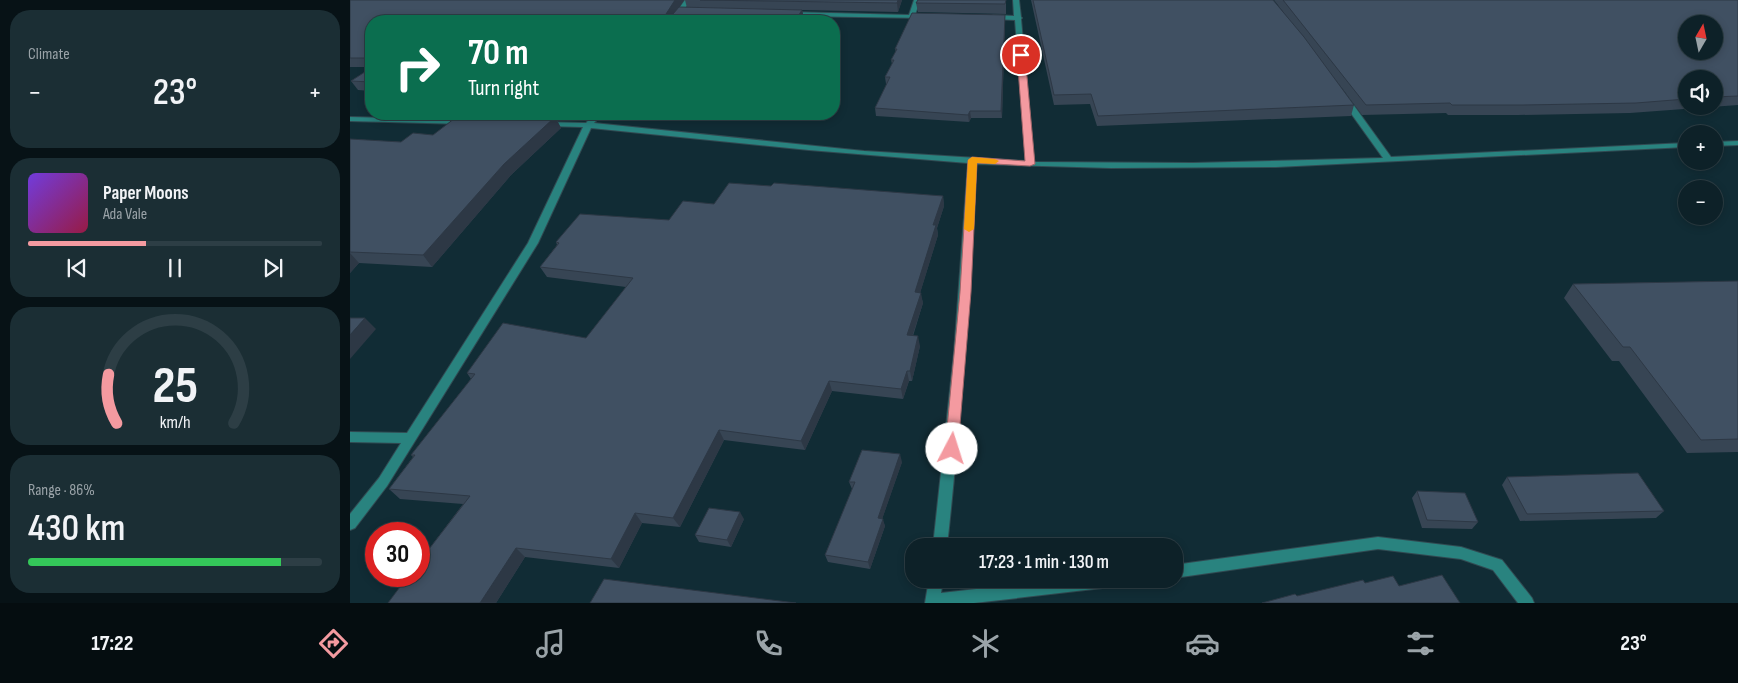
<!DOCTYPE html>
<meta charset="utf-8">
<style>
:root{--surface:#0d2128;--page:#1b2e34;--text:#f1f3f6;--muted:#9aa3a8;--line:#2d3e45;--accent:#f49aa0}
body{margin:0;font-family:"Sofia Sans Condensed",sans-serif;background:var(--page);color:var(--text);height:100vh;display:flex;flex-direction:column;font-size:19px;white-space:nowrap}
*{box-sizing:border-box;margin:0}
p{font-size:16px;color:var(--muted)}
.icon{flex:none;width:28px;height:28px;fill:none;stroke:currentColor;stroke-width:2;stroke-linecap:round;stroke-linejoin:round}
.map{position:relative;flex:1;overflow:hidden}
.side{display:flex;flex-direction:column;gap:10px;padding:10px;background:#071216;width:350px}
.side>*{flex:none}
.banner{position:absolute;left:15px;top:15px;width:475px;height:105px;border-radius:20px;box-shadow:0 2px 8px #0003,0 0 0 1px var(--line);background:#0b6e4f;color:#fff;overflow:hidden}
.needle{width:32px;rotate:9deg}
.controls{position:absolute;left:1328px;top:15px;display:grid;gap:10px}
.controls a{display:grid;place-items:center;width:45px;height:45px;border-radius:50%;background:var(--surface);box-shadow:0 2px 8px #0003,0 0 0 1px var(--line);font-size:25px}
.speed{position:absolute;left:15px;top:522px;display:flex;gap:10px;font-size:25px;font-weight:700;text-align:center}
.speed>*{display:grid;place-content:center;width:65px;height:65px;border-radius:50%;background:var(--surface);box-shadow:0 2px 8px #0003,0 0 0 1px var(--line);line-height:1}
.speed .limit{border:8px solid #d22;background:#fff;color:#111}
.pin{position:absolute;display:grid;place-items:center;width:42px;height:42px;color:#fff;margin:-21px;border:2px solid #fff;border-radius:50%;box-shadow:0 1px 5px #0007}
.me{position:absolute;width:55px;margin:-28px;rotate:5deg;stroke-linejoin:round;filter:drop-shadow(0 0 4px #0008)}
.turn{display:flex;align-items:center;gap:18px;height:105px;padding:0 20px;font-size:22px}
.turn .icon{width:65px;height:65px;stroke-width:2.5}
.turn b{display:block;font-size:35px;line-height:42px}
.big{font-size:38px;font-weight:600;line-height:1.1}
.side .card{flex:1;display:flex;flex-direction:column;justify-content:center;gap:8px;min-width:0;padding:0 18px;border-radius:20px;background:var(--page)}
.side .dial{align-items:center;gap:0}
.dial svg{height:130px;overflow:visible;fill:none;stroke:var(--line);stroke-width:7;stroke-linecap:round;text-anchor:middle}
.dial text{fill:var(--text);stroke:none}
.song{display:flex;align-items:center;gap:15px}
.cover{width:60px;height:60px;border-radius:8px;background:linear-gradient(135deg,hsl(260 70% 55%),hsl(340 70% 35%))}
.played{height:5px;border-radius:2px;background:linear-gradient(90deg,var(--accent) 40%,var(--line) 40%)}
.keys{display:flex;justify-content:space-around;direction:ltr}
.heat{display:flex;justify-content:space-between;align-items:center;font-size:28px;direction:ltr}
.charge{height:8px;border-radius:4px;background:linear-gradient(90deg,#34c759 86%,var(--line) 0)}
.trip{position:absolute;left:555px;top:538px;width:278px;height:50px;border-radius:20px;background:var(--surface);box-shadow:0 2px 8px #0003,0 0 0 1px var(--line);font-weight:600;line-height:50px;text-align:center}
.tabs{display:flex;height:80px;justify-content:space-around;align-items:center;background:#050d10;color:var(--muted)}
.tabs .icon{width:35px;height:35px}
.tabs .current{color:var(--accent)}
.tabs b{font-size:22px;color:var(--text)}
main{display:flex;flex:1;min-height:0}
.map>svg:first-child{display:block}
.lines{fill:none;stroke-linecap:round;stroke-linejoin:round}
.minor-casing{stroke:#314a52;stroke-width:2}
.minor{fill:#29837f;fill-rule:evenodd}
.wall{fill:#374554;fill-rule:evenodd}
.shaded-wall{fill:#2d3845}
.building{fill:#405062;stroke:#2d3845;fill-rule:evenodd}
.route{fill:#f49aa0;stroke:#9f6468}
.slow{fill:#f59e0b}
</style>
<main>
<section class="side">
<div class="card"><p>Climate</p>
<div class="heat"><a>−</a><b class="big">23°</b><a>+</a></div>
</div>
<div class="card">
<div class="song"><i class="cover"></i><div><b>Paper Moons</b><p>Ada Vale</p></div></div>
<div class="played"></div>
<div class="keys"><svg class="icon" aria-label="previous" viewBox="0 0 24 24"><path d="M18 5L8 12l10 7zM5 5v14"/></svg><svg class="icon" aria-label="pause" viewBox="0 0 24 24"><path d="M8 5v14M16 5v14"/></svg><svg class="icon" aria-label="next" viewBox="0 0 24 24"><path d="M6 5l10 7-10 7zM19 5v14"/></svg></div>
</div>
<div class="card dial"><svg viewBox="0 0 100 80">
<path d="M14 69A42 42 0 1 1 86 69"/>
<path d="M14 69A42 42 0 0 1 9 39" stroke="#f49aa0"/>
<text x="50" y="56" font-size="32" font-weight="700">25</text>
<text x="50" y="72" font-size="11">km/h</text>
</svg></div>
<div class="card"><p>Range · 86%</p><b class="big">430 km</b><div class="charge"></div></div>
</section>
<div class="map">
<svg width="1388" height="603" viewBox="0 0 1388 603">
<rect width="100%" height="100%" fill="#112c35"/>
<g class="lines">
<defs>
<g id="minor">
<polygon points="335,0 341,0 326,21 320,21"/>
<polygon points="564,0 570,0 565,15 576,16 576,18 441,16 438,14 441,12 559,15"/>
<path d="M663,0h6l2,17 1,1 -1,1 13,143 159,1 190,-5 -43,-60 4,-2h3l44,61 295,-14v4l-410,20 -165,1 -135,-4c-6,128 -15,255 -29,382h-14l21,-193 14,-190 -159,-13 -218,-22 -53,115 -151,243 -32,42 -5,2v-16l29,-36 22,-35 -51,-1v-10l57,1 121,-190 55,-116 -37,-1h-3v-4l43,1 8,-9h8l-8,9 270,28 162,10 -11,-141 -22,-1 -3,-2 3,-2 21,1z"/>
<polygon points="0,117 114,120 118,122 114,124 0,121"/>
<polygon points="1388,141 1388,145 1364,146 1364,142"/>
<polygon points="1028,537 1111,547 1152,560 1182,598 1184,603 1168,603 1143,570 1111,559 1028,549 824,578 824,565"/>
<polygon points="579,579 593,579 591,593 715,579 777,579 775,584 770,586 624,603 575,603"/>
</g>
</defs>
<use href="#minor" class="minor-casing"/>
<use href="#minor" class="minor"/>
</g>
<g class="wall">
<polygon points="0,0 334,0 328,8 337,8 335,0 552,0 548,12 452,10 454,18 452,21 21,21 21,67 0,67"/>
<polygon points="568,0 656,0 656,14 568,12 566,3"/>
<path d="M681,0h242l14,17 -13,-17h464v105l-108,8 -112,2h-70l-2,-2 -84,2 -29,-39 21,29 -3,11 -254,10 -7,-22 -36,1zM1336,79h28v27h-28z"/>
<polygon points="655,15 652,118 621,118 619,122 526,116 525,108 537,84 536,84 535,77 542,64 541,60 546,52 545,49"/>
<polygon points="21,68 21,91 8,90 1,81"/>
<polygon points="122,114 226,114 219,121 207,120 211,128 161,175 82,267 9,263 0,273 0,139 51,142 83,135 123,115"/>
<polygon points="421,186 593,196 594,206 587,228 588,235 570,293 573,303 563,336 570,346 562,381 559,381 553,399 482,391 455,450 374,440 330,527 292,523 269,568 175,557 146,603 38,603 113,504 50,499 39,489 63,457 61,455 121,379 117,373 236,338 276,287 197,277 190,267 207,245 206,242 319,220 364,204"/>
<polygon points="1388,281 1388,452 1337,453 1269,361 1262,361 1214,298 1223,284"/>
<polygon points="552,462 532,519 535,526 520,569 478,562 475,555 503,489 502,489 499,482"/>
<polygon points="1157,477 1314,511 1306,518 1170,521 1152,485"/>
<polygon points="1067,491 1128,522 1122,529 1072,528 1062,498"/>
<polygon points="394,519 381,547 349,542 345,535"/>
</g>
<g class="shaded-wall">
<polygon points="325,0 334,0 320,21 316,14"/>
<polygon points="548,0 552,0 548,12 547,3"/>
<polygon points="452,10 454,18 452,21 445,21"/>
<polygon points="655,15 655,22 652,118 651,111"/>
<polygon points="620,111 621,118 619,122 618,115"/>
<polygon points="216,114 226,114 219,121"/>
<polygon points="205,117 211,128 161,175 82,267 73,255 154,164"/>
<polygon points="593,196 594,206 587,228 588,235 567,303 565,292 583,225"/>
<polygon points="0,253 9,263 0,273"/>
<polygon points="571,293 573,303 559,346 557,335"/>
<polygon points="15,318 26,329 0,359 0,335"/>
<polygon points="568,336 570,346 562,381 560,371"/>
<polygon points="557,371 559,381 553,399 551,389"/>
<polygon points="479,381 482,391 455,450 451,441"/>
<polygon points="369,430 374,440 330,527 323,518"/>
<polygon points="550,454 552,462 530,525 528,518"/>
<polygon points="390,512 394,519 381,547 377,540"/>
<polygon points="285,513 292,523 269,568 261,559"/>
<polygon points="533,519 535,526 520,569 518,562"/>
<polygon points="166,548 175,557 146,603 130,603"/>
</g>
<g class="building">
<polygon points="0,0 325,0 316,14 323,14 329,7 452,10 445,21 21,21 21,58 0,58"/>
<polygon points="350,0 548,0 547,3"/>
<polygon points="568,0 656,0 655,4 566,3"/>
<polygon points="683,0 923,0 954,37 1004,105 748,116 741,94 704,95"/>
<path d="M933,0h455v96l-24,1v-18h-28v20l-50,4 -113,2h-71l-2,-2 -84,2zM1336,24h28v27h-28z"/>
<polygon points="562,13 655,15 651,111 620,111 618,115 525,108 540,77 535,77 544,60 541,60 547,49 545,49"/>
<polygon points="21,68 21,82 1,81"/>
<polygon points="109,115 205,117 154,164 73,255 0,252 0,139 51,142 63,133 83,135"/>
<polygon points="379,183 421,186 424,183 593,196 583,225 586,225 565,292 571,293 557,335 568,336 560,371 557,371 551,389 479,381 451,441 369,430 323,518 285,513 261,559 166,548 130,603 38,603 58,576 69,576 69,562 120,496 39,489 65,455 61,455 125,374 117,373 153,323 236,338 283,278 190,267 209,243 206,242 230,214 319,220 333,201 364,204"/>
<polygon points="1388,281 1388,439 1351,440 1280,347 1273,347 1223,284"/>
<polygon points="0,318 15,318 0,335"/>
<polygon points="512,450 550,454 528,518 533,519 518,562 475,555 505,482 499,482"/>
<polygon points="1288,473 1314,511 1177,514 1157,477"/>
<polygon points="1067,491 1115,493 1128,522 1077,520"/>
<polygon points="359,508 390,512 377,540 345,535"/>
<polygon points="1092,575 1110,603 912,603 945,594 947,596 1013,580 1015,583 1043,576 1049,586"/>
<polygon points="254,579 446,603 240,603"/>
</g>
<polygon class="route" points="671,53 675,55 685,164 680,166 627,163 621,292 608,449 606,453 597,453 595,449 610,292 618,160 622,157 675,161 667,55"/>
<polygon class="slow" points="622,157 645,159 649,161 645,164 627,163 624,229 619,232 614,229 618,160"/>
</svg>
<div class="controls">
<a><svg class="needle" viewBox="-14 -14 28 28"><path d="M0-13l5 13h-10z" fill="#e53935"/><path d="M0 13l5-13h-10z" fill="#9aa3a8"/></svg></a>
<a><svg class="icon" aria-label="sound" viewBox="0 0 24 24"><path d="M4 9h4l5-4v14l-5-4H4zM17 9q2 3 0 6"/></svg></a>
<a>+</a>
<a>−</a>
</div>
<div class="speed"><div class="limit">30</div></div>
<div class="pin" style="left:671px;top:55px;background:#d93025"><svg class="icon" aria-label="arrive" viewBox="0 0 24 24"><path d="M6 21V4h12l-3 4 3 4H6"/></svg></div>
<svg class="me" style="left:602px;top:449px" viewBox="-20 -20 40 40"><circle r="19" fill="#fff"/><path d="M0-13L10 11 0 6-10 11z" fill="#f49aa0"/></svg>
<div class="trip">17:23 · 1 min · 130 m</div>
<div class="banner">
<div class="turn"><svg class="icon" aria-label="right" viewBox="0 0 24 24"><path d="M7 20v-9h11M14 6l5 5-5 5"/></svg><div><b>70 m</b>Turn right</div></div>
</div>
</div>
</main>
<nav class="tabs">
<b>17:22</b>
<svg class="icon current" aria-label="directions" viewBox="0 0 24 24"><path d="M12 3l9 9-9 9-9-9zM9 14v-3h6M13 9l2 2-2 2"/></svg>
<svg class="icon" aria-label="music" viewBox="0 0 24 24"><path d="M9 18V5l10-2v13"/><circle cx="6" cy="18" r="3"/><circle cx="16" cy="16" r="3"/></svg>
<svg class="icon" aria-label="phone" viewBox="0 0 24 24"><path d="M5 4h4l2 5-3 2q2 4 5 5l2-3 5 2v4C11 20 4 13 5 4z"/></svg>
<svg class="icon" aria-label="climate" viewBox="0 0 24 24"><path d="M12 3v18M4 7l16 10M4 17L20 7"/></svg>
<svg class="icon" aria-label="car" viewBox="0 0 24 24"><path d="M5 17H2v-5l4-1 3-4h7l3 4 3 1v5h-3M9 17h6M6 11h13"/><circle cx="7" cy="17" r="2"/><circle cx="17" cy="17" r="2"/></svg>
<svg class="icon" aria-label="filters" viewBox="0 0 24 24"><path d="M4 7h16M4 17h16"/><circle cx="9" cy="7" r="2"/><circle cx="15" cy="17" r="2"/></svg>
<b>23°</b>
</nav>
